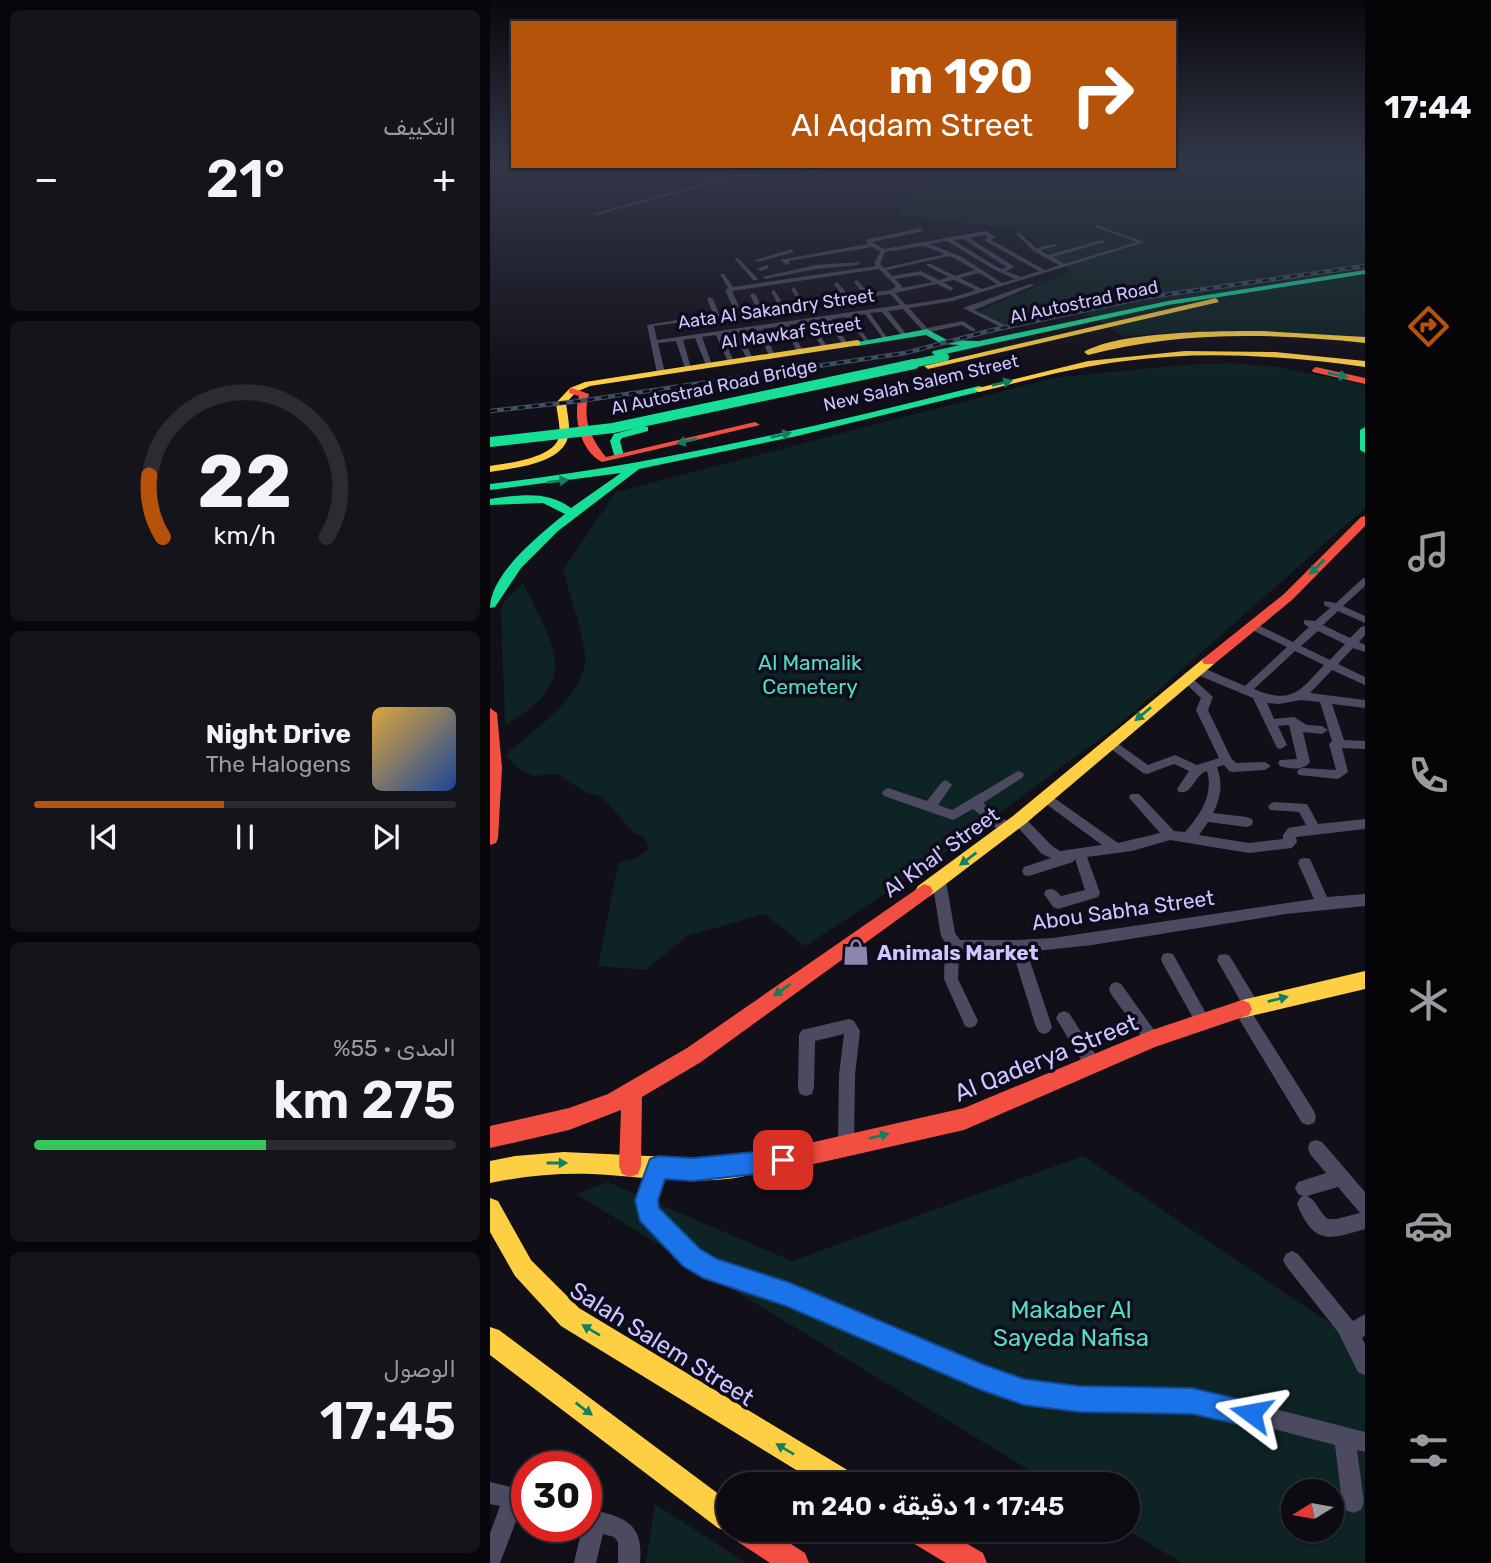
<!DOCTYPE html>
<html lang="ar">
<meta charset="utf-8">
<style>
:root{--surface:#0d0b12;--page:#16141b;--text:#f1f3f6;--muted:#9a9b9f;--line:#2d2b32;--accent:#b45309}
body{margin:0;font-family:Rubik,Vazirmatn,sans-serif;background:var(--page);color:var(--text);direction:rtl;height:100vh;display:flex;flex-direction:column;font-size:26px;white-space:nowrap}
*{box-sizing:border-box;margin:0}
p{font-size:23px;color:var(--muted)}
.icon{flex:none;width:38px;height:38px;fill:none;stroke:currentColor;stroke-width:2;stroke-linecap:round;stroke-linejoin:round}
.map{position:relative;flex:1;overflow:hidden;direction:ltr}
.sheet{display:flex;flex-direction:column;gap:10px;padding:10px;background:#07060a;width:490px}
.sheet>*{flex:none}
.top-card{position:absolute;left:21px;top:21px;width:665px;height:147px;border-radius:0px;box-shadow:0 2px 5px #0004,0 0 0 2px var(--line);direction:rtl;background:#b45309;color:#fff;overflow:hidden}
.needle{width:46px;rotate:259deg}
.controls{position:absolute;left:791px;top:1479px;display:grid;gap:14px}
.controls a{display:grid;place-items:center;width:63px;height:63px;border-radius:50%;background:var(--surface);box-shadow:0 2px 5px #0004,0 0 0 2px var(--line);font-size:35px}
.speed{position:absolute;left:21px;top:1451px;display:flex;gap:14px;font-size:35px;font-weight:700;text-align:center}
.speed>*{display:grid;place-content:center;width:91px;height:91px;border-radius:50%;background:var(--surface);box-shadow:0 2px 5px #0004,0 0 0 2px var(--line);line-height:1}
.speed .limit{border:10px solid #d22;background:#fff;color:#111}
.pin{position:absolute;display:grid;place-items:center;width:60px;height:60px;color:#fff;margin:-30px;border-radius:14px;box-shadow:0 4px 10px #0006}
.me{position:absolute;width:77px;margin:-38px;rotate:283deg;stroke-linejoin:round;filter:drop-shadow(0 0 5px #0008)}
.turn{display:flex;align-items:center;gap:24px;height:147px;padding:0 28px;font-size:32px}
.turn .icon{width:91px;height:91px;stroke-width:2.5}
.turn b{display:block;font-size:49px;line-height:60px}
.big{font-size:52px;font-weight:600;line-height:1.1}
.sheet .tile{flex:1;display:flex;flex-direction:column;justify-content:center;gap:10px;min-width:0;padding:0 24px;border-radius:10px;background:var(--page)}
.sheet .dial{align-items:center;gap:0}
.dial svg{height:182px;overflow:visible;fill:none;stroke:var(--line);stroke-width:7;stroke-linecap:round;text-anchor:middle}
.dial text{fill:var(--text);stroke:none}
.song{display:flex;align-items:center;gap:21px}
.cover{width:84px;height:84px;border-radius:10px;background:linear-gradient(135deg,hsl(40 70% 55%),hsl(220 70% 35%))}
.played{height:7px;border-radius:4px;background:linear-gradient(90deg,var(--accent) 45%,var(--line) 45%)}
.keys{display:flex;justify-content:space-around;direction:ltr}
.heat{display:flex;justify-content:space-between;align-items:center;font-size:38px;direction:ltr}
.charge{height:10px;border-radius:5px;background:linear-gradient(90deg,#34c759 55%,var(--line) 0)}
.trip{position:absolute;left:226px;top:1472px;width:424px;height:70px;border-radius:35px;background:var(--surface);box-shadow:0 2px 5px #0004,0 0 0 2px var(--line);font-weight:600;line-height:70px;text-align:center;direction:rtl}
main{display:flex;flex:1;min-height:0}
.tabs{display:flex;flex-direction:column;width:126px;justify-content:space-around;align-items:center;background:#050407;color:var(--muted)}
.tabs .icon{width:49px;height:49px}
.tabs .active{color:var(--accent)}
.tabs b{font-size:32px;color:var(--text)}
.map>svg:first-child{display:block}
.green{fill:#0e2324;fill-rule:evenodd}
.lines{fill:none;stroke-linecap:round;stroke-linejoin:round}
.street{fill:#4b4a61;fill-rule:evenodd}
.fast{fill:#16e098;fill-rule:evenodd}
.slow{fill:#ffcf43;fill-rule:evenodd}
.jam{fill:#f24e42;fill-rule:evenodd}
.rail-casing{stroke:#3e5262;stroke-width:4.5}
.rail{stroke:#0e0b1c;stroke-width:2.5;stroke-dasharray:7;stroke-linecap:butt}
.fast-bridge-far1{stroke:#16e098;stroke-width:8}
.fast-bridge{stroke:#16e098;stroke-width:10}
.oneway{fill:#128060}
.route{fill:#1a73e8;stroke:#114b97;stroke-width:2}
.labels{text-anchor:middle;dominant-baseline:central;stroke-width:7;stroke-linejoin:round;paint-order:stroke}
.far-street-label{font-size:18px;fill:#cec6ff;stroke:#0e0b1c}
.park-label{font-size:21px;fill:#52dfbf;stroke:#0e0b1c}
.street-label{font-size:21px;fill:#cec6ff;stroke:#0e0b1c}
.poi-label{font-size:21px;font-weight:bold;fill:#cec6ff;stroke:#0e0b1c;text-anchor:start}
.near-street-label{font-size:24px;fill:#cec6ff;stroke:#0e0b1c}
.near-park-label{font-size:24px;fill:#52dfbf;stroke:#0e0b1c}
</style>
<main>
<nav class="tabs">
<b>17:44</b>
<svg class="icon active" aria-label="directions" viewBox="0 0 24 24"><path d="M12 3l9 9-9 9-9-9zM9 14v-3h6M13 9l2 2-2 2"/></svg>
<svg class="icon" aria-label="music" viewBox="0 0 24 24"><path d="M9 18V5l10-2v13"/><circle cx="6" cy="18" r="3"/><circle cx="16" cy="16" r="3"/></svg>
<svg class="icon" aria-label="phone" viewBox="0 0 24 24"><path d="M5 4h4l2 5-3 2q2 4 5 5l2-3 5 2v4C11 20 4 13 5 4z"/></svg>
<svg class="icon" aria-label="climate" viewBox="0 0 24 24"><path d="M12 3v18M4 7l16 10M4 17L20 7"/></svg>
<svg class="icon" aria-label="car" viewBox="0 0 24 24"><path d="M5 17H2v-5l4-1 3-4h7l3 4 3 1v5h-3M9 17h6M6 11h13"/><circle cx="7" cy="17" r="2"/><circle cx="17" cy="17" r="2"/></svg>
<svg class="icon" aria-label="filters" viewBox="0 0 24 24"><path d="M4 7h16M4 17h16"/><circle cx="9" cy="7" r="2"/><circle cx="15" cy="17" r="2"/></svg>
</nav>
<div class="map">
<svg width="875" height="1563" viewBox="0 0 875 1563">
<rect width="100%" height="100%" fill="#110f18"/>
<g class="green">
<polygon points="749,163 875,163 875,338 792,332 675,333 634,336 595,313 512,331 488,312 581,271 531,231 410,215 408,206 443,187 537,185 588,180 626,185 662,181 690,190 724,187 726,174"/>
<path d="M743,363l46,4 86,18v123l-246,217 -199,146 -115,75 -41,-32 -77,22 -41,34 -48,-4 20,-103 16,-4 15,-10 -4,-12 -11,-4 -32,-36 -17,-5 -28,-18 -24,2 -14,-7 -14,-14c27,-24 84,-60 80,-101 -4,-28 -15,-57 -22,-84l53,-78 437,-114 128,-13z"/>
<path d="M33,583c30,64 61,98 -18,142l-4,-115 3,-8z"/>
<path d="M593,1156l282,191v216h-183l-55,-33v-46h-75l-476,-290 32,-12 184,79zM803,1491h39v39h-39z"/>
<polygon points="165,1504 256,1563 156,1563"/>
</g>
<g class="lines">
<g class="street">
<polygon points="336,166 343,166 308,177 247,176 107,215 103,214 247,174 308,175"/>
<path d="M606,225l49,17 -192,59 -44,7 18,20 36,-7 12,8v2h-4l-9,-6 -37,8 -22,-24 -15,2 19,24v2h-4l-21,-25 -12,1 18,26 -3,2 -20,-27 -14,2 18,25 -3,2 -21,-26 -13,2 16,25 -3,2 -2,-1 -17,-25 -14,2 16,26 -3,2 -2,-1 -17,-27 -17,3 14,26 -3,2 -3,-2 -14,-25 -21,3 13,26 -3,2 -3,-2 -13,-26 -16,3 13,27 -3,2 -3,-2 -13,-26 -12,1 12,28 -3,2 -3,-2 -12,-27 -14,2 10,28 -3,2 -3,-2 -11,-27 -12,2 8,28 -3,2 -3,-2 -9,-27 -18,2 7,30 -4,2 -4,-2 -10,-48 66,-11 -6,-15 3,-2 3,2 6,15 16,-2 -10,-22 3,-2 -8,-14h4l9,13 143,-21 -2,-2 6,-12 -8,-5 -84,14 2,2 -3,2 -7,-5 88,-16 -3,-4 56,-12 2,3 -51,11 12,7 102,-18 10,6 -5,3 54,30 14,-5 -26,-14 -17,-18h4l16,15 20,-4v2l-16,4 8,5 54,-15 3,2 -52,15 11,7 73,-22 -41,-15zM495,235l4,2 -4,2v2l54,30 -18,6 -15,-6 9,-4 -46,-29zM473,239l44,28 -5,2 -5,-2 -44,-27zM457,241l46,28 22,10 -13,4 -40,-26 -32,-13zM434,246l21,8 -61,14 -4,-4 5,-12zM460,256l25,14 -20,6 -24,-12h-4v2l22,11 -10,3 -18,-9 -29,5 -5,-6zM389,269l17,17 -5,4 -22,3 -12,-13 -3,2 9,12 -14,2 -12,-14 -3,2 9,13 -39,5 -10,-15 -3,2 8,14 -15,2 -10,-15 -3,2 8,14 -17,2 -6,-13 -3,-2 -3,2 7,14 -16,2 -9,-20zM489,273l18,11 -15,5 -22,-11zM430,275l13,7 -32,6 1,-2 -7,-7zM464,280l22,10 -26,8 -44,7 -11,-12 42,-9 14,7 2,-3 -10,-6zM400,294l10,11 -243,35 -3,-14z"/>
<polygon points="302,249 304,252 268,262 265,260"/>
<polygon points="244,258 248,258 267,278 267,280 263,280"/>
<polygon points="370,262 368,265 326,269 275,279 272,277 326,265"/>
<polygon points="277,265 279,268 270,271 267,269"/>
<polygon points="540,284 545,285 484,310 515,325 515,327 511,327 473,308"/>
<path d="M875,578v8l-22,20 22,10v7l-27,-12 -15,14 27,13 11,-11 4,-1v9l-6,7 6,3v7l-12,-4 -15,16 27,13v8l-33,-15 -22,23 55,7v8l-33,-4 12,36 21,1v8l-23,-1 6,24 -10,7 -39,-4 -2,-3 2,-3 4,-1 33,2 -7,-26 3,-3 -12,-39 -19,-2 -22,4 -12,-1 7,16 20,-2 13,8 15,1 6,4 -6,4 -19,-2 7,30c-7,9 -20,7 -30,4l-2,-3 2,-3 17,-1 -8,-34 -11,1 9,19 -6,4 -4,-1 -24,-50 -60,-25 -1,-3 1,-3h8l44,19 42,-39 -39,-19v-4h8l37,18 16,-15 -5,-3v-4l11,1 15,-13 -6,-3v-4l12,2 26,-24zM828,631l27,13 -15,16 -29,-14zM805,651l29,14c-24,26 -32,40 -70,24z"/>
<path d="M696,675l4,1 23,21 -5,13 23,48 5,5 29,-1 6,4 -6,4 -32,2 -4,-1 -5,-6 -7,2c6,17 4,30 -4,46l34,4 5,2 1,3 -1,3 -5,2 -39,-5 -9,13 50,8 34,-4v-4l5,-7 18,-3 -7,-13 -29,-2 -2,-3 2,-3 4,-2 33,2 11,20 47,-5v10l-69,8 1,5 -5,6 -43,5 -79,-13 -38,11 -45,6 13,36 -2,4 -40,12 -5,-2 -9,-13 2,-4c8,-3 10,1 15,6l24,-6 -10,-31 -2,3 -44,14 -5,-1 -2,-4 2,-4 27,-9 -9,-4 -28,-31 -1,-3 1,-3h10l28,29 8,5 42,-6 -60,-44 -2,-3 2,-3h8l68,48 42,-10 -29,-33 -2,-3 2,-3h8l35,37 11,1c15,-17 29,-37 22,-61 -13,4 -14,24 -28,21l-2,-3 12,-18 -15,-7 -27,10 -4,-1 -40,-30 6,-4 4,1 35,25 27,-10 22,10 22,-7 -23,-48 5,-12 -20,-19z"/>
<polygon points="528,771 532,772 534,775 532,778 493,803 522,825 523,829 522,833 512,833 483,809 463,820 394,796 392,793 394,790 398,788 437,801 452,782 456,780 462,785 448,805 462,810"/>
<polygon points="815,858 820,859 837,897 875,894 875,906 796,914 602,945 537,952 562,1027 559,1032 554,1034 549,1032 546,1027 523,953 469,952 468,979 488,1021 485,1026 480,1028 475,1026 454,979 455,943 451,936 442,881 444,877 449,875 454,877 456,881 465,933 470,940 527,940 563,938 824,899 808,863 810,859"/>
<polygon points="678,953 683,954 718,1017 721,1022 718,1027 713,1029 708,1027 673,964 671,959 673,954"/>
<polygon points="734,954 739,955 767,1001 770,1006 767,1011 762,1013 824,1111 826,1117 824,1123 818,1125 812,1123 746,1014 743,1009 746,1004 751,1002 727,960 729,955"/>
<polygon points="626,982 631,984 667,1034 670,1039 667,1044 662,1046 657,1044 621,994 619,989 621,984"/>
<polygon points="574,1011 579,1013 609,1060 611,1065 609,1070 603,1073 597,1070 569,1023 566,1018 569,1013"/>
<polygon points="359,1019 364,1021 370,1031 365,1075 364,1144 362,1150 356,1152 350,1150 348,1144 349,1075 354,1034 325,1041 324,1088 322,1094 316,1096 310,1094 308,1088 309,1035 312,1030"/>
<path d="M826,1140l6,2 43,50v37c-37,11 -51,16 -68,-25l3,-6 3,-2 -5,-2 -3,-6 3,-6 28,-9 -16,-19 -2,-6 2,-6zM848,1187l22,26 -24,6h-8c-9,-6 -11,-19 -21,-23z"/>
<path d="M168,1158l6,3 3,6 -11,33 1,9 40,43 19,10 72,24 194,81 42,15 55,7 113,2 36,6 137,35v20l-8,-2 7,52 -3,8 -8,3 -8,-3 -3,-8 -7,-57 -107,-28 -36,-6 -113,-2 -55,-7 -43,-15 -194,-83 -82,-27 -20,-13 -43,-45c-8,-19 2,-40 10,-58z"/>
<polygon points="802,1251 808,1254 863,1321 875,1314 875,1335 872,1338 875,1344 875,1375 868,1372 848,1332 796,1266 793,1260 796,1254"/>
<polygon points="0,1482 37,1491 37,1513 30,1511 10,1563 0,1563 0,1533 10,1506 0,1504"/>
<path d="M96,1508c36,9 58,12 54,55h-22v-21l-4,-5 -11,-3 -7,29h-22l8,-35 -4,-2h8z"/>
</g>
<g class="fast">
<polygon points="875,270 875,274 678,305 446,356 442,353 443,351 470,345 452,344 436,335 367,346 363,343 437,329 457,340 489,341 678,301"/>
<path d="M489,386l3,1v4l-185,45 -158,33 -81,62 -37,37 -26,39 -5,1c0,-34 49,-73 75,-94l-22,-11 -53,2v-6c28,-4 58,-9 81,9l50,-35 -131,17v-6c166,-19 327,-58 489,-98z"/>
<polygon points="154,426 158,427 158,431 132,438 130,441 134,456 125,458 120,441 124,434"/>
<polygon points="875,427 875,453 870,450 870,430"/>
</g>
<g class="slow">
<polygon points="726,298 729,302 438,369 434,366"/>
<path d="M772,331l103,6v6c-93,-10 -186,-12 -277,12l-4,-3c35,-21 135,-21 178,-21z"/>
<path d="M367,340l3,1v4l-270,41 -14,6 -10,11c1,10 5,25 2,34 -6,27 -55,31 -78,35v-6c19,-3 64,-8 69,-29 2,-10 -2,-24 -3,-34l14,-15 15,-6z"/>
<path d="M695,351l90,1 90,9v6c-79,-11 -160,-17 -240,-6 -49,6 -98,19 -146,31l-5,-3 114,-28z"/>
<polygon points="719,657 724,658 726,661 724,664 535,824 440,896 434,898 428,896 425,891 428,886 523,816 714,658"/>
<polygon points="875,971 875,989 752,1018 745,1015 742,1009 745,1003 752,1000"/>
<path d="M74,1152l126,6 64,-6 8,3 3,8 -3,8c-44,18 -123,5 -171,3 -34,-1 -67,2 -101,9v-22l25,-5z"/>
<polygon points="0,1198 8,1201 41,1260 89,1308 364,1474 368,1484 329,1484 71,1326 25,1276 0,1232"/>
<polygon points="0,1327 9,1330 238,1501 238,1530 244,1530 238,1532 228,1528 0,1355"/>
</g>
<g class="jam">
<polygon points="826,367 875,378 875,384 823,372 822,370"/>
<path d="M82,388l17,6c-7,24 1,44 17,63l149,-35 5,3 -158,37c-22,-11 -29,-45 -23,-66l-10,-3v-4z"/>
<polygon points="875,516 875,526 802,600 724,664 714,664 712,661 714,658 794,594 871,517"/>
<polygon points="0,708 7,713 12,768 8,838 6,843 0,845"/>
<polygon points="434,884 440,886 443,891 440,896 211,1062 152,1097 151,1166 148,1174 140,1177 132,1174 129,1166 131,1110 79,1130 0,1148 0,1126 79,1108 118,1094 197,1048"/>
<polygon points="752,1000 759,1003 762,1009 759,1015 665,1047 474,1130 293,1171 264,1174 256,1171 253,1163 256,1155 293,1149 474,1108 662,1030"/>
<polygon points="241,1530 279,1530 315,1553 319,1563 280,1563 245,1540"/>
<polygon points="414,1530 454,1530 493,1553 497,1563 456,1563 418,1540"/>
</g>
<defs>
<polyline id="rail" points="0,411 90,401 415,353 503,330 652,298 875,266"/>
</defs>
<use href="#rail" class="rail-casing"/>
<use href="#rail" class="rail"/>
<polyline class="fast-bridge-far1" points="416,365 455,357"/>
<polyline class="fast-bridge" points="0,442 123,428 424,364"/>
</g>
<defs><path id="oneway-solid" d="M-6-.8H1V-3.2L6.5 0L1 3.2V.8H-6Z" transform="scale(1.75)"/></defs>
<g class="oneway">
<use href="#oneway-solid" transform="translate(848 375) rotate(12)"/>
<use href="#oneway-solid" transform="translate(512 383) rotate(-13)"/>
<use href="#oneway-solid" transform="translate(291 435) rotate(-13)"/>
<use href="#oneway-solid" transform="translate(197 441) rotate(167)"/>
<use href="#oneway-solid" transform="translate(68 481) rotate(-7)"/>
<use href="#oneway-solid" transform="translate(827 567) rotate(135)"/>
<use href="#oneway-solid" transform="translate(653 714) rotate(140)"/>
<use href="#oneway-solid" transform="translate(478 859) rotate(143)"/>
<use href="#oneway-solid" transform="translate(292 990) rotate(145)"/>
<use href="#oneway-solid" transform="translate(788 999) rotate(-14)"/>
<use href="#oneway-solid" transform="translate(389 1136) rotate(-14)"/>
<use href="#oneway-solid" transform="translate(67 1163)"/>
<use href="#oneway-solid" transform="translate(101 1330) rotate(-149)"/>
<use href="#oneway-solid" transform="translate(94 1409) rotate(37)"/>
<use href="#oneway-solid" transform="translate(295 1449) rotate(-149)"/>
</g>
<linearGradient id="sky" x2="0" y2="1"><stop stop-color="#09080d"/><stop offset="0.43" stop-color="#323748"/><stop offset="1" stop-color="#323748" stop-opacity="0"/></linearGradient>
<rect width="875" height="381" fill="url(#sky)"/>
<polygon class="route" points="293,1149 301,1152 304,1160 301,1168 293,1171 203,1181 175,1179 168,1200 169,1208 210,1249 227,1259 298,1282 492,1364 534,1379 589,1386 702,1388 770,1404 774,1413 770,1423 761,1427 702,1414 589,1412 534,1405 491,1390 296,1306 213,1278 193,1266 150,1221 145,1200 160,1159 168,1156 203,1158"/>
<defs>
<symbol id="shop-bare" viewBox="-9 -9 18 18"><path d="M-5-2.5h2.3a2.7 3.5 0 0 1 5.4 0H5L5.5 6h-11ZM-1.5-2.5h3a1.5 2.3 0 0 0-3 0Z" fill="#8c86ae" stroke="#0e0b1c" stroke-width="2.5" paint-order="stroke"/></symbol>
</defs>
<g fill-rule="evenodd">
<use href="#shop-bare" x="347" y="933" width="38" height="38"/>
</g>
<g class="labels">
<g class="far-street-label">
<text transform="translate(594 302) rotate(-12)">Al Autostrad Road</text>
<text transform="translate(286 309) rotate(-8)">Aata Al Sakandry Street</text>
<text transform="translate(301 333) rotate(-8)">Al Mawkaf Street</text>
<text transform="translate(431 383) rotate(-13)">New Salah Salem Street</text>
<text transform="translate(224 387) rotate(-12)">Al Autostrad Road Bridge</text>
</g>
<g class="park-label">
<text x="320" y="662">Al Mamalik<tspan x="320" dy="24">Cemetery</tspan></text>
</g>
<g class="street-label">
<text transform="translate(451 852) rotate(-36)">Al Khal' Street</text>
<text transform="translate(633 910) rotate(-8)">Abou Sabha Street</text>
</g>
<g class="poi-label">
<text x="387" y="952">Animals Market</text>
</g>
<g class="near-street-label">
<text transform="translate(556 1058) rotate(-22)">Al Qaderya Street</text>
<text transform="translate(172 1344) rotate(32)">Salah Salem Street</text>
</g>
<g class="near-park-label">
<text x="581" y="1310">Makaber Al<tspan x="581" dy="28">Sayeda Nafisa</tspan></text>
</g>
</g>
</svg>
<div class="controls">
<a><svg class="needle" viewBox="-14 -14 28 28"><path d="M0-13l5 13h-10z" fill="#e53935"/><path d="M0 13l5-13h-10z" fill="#9a9b9f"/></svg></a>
</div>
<div class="speed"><div class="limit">30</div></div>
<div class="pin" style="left:293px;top:1160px;background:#d93025"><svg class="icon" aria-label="arrive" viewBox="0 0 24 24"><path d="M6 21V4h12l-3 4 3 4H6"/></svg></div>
<svg class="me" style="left:761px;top:1413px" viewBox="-20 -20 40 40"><path d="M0-17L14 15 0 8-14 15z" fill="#1a73e8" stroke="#fff" stroke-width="4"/></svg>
<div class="trip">17:45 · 1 دقيقة · 240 m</div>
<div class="top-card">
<div class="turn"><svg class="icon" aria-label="right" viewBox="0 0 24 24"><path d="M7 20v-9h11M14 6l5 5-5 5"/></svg><div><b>190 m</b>Al Aqdam Street</div></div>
</div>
</div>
<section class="sheet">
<div class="tile"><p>التكييف</p>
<div class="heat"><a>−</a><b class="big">21°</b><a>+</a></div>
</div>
<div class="tile dial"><svg viewBox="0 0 100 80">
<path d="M14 69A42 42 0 1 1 86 69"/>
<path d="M14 69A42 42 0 0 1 8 42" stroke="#b45309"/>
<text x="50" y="56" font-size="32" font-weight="700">22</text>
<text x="50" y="72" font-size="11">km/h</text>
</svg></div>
<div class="tile">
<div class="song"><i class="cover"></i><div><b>Night Drive</b><p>The Halogens</p></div></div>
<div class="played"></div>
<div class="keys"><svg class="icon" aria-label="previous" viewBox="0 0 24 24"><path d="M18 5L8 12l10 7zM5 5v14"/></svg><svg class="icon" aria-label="pause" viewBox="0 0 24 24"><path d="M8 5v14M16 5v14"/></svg><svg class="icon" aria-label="next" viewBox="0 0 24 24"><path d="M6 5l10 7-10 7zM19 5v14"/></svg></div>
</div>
<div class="tile"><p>المدى · 55%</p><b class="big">275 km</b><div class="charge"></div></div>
<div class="tile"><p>الوصول</p><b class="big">17:45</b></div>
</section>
</main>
